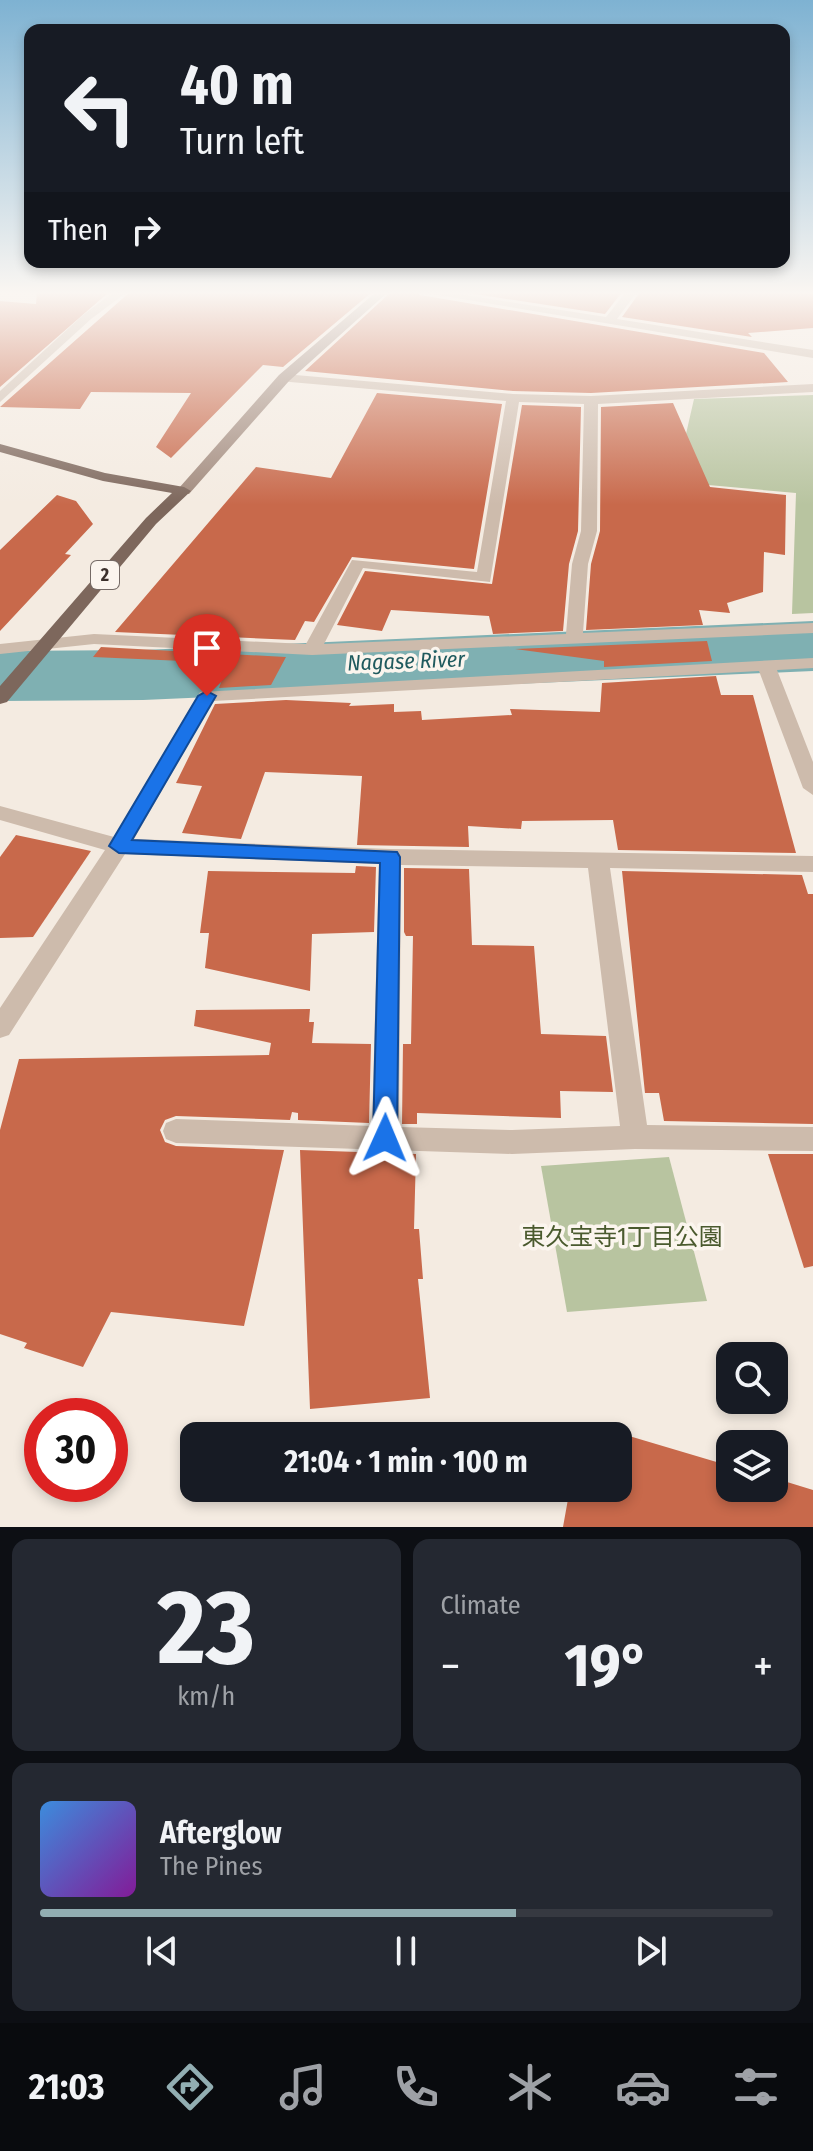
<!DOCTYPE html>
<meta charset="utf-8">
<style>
:root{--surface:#171b24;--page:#242831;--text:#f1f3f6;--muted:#9ea1a6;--line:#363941;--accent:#92aeb2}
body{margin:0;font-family:"Fira Sans Condensed","Noto Sans JP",sans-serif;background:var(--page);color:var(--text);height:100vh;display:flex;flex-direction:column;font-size:30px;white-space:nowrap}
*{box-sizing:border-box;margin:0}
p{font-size:26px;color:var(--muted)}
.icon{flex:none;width:44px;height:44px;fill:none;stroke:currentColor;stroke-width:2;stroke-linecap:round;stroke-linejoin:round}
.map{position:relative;height:1527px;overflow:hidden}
.side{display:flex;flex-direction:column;gap:12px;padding:12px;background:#0d0f14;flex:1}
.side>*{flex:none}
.guide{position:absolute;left:24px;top:24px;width:766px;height:244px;border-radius:16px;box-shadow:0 4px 12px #0003;background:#171b24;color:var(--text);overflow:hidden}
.controls{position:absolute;left:716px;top:1342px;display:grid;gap:16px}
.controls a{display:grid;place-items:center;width:72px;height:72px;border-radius:16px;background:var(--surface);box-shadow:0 4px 12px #0003;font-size:40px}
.speed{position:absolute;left:24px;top:1398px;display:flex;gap:16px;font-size:40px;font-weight:700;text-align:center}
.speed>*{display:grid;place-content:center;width:104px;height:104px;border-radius:50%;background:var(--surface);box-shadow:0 4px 12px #0003;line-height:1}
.speed .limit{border:12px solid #d22;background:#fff;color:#111}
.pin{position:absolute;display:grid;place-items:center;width:68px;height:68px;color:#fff;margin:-82px -34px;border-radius:50% 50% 50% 0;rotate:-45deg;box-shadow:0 0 8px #0007}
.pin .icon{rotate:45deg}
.me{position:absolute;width:88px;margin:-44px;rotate:1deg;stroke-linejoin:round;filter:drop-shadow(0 0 6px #0008)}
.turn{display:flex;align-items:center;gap:28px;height:168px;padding:0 24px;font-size:36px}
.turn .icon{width:104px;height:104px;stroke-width:2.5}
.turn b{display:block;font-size:56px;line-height:68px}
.then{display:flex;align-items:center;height:76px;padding:0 24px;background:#0003;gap:16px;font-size:30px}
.big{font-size:60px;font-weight:700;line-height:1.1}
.side .card{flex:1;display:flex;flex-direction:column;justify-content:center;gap:12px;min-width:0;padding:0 28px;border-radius:16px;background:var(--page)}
.side .dial{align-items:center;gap:0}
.dial b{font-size:104px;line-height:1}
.song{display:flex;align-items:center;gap:24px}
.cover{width:96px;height:96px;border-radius:12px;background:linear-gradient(135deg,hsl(210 70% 55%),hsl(290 70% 35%))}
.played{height:8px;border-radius:4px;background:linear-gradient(90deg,var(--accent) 65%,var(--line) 65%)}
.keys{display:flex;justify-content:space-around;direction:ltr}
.heat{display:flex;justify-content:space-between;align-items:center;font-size:44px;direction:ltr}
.side .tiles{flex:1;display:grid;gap:12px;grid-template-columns:1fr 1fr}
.card:last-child{grid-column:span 2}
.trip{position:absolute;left:180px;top:1422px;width:452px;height:80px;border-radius:16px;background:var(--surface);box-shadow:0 4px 12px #0003;font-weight:700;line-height:80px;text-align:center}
.tabs{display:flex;height:128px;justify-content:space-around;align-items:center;background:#090b0e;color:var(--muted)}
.tabs .icon{width:56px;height:56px}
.tabs .on{color:var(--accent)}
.tabs b{font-size:36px;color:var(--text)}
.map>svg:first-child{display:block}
.green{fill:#b8c4a0}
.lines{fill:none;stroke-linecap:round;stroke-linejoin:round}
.river{fill:#7fb0b2;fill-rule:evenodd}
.building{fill:#c8694b}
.street{fill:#cdbbac;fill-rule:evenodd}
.secondary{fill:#a18a7d;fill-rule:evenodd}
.primary{fill:#7d675c;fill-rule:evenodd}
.route{fill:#1a73e8;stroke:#114b97;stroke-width:2}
.labels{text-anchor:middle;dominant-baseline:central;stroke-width:7;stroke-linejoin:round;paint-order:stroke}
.shield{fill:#fbf5ee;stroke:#756b66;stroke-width:2}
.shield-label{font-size:18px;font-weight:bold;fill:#3b302b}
.water-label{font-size:22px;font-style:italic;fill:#1f5a5e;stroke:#fbf5ee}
.near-park-label{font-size:24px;fill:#4a5a2e;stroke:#fbf5ee}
</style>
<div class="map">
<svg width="813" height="1527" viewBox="0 0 813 1527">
<rect width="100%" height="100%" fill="#f4ebe1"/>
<g class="green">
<polygon points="813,395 813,613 792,614 796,493 675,482 694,399"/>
<polygon points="669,1157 707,1301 567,1312 541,1166"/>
</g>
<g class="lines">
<polygon class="river" points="813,621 813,671 143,700 0,701 0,651 143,650"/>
</g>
<g class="building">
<polygon points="37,292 109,292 0,387 0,301 36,304"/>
<polygon points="130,292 372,292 283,367 263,365 171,458 156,447 191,393 91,392 80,409 0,407"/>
<polygon points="391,292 417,292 420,295 764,353 788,382 591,393 513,391 305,371"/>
<polygon points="462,292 622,292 605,314"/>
<polygon points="640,292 813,292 813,328 748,333 752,337 622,317"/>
<polygon points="377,393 502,404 474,569 352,557 314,622 305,621 295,640 115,632 256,467 331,478"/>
<polygon points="673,403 710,487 786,495 785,555 764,552 763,592 727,603 730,613 699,610 703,625 586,630 591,564 600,531 601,407"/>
<polygon points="522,405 581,407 578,531 569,564 563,631 493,634 489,616 391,610 382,631 337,625 365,571 492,584"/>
<polygon points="57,495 76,501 93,524 65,554 71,555 0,631 0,550"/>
<polygon points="707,641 712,661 604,667 604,661 515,649"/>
<polygon points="101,647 286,657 271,685 219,688 228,663 93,657"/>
<polygon points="716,676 721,695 753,695 796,853 618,850 613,820 522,821 521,829 468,826 469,847 357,845 362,776 265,772 241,839 182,833 202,786 176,783 215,704 286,700 351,703 349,706 394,704 394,712 421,711 422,720 512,715 510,709 600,712 602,683"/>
<polygon points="16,835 91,851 33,937 0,938 0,857"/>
<polygon points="356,866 376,867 374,932 312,934 310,991 205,968 209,933 200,933 208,871 355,873"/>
<polygon points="404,868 469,869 472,945 534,946 541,1034 606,1036 613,1092 560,1091 561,1118 417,1113 417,1124 402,1124 403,1044 411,1044 413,936 406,936 404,932"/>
<polygon points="622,871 802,875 808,894 813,894 813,1124 664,1121 659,1093 645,1093"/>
<polygon points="310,1009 309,1022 314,1022 312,1043 371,1044 369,1123 298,1120 298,1113 292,1112 290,1120 176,1116 165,1120 160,1130 165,1142 176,1146 284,1150 244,1326 111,1312 83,1367 24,1348 27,1343 0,1334 0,1130 19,1059 269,1055 271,1043 194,1026 196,1010"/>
<polygon points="300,1150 416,1154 414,1229 419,1229 423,1279 418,1279 430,1398 310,1409"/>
<polygon points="768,1154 813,1154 813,1266 804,1268"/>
<polygon points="582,1422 730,1466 730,1488 774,1488 774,1478 813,1490 813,1527 563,1527 570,1488 618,1488 618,1436 580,1436"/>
</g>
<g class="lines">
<g class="street">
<polygon points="114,292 127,292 91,319 0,402 0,391 83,315"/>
<polygon points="420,292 445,292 606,317 626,292 637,292 617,319 813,350 813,358"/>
<path d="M284,374l229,20 78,2 222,-12v8l-215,12 -1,127 -9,33 -5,69 230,-10v10l-501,22 -218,-11 -94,10v-10l94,-10 212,10 46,-84 125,12 29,-171 -227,-20 -1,-3zM519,402l65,2 -3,127 -9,33 -6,70 -242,10 39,-76 127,14z"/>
<path d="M813,658v10l-36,2 36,92v33l-10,-7 -44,-117 -546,30 -79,138 256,10 423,7v16l-203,-4 37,257 166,2v24l-178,-2 -123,5 -336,-11 -10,-4 -3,-8 3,-8 10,-4 196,7 7,-262 -254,-10 -116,181 -9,3v-30l105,-158 -105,-30v-14l114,31 86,-145zM401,865l187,3 32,258 -108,4 -113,-3z"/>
</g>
<polygon class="secondary" points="376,292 388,292 289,381 189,494 179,494 179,488 279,375"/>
<polygon class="primary" points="0,444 105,473 184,487 191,491 156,524 7,702 0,704 0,686 146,518 172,493 103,481 0,452"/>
</g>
<linearGradient id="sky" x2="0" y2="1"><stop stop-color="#7eb2d2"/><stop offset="0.58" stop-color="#faf6f2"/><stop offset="1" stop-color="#faf6f2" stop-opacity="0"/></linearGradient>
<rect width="813" height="505" fill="url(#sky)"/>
<polygon class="route" points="207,691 216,696 132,840 397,852 400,857 397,1138 394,1145 385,1148 377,1145 373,1138 380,863 119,853 109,846 198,696"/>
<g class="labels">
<rect class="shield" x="91" y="561" width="28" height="28" rx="6"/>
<g class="shield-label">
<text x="105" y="575">2</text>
</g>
<g class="water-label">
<text transform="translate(406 661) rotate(-2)">Nagase River</text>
</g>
<g class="near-park-label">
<text x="622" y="1237">東久宝寺1丁目公園</text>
</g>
</g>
</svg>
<div class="controls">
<a><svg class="icon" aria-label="search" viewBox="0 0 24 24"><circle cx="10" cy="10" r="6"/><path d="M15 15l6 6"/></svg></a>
<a><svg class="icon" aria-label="layers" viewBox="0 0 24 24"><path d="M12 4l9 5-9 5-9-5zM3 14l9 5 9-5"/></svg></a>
</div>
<div class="speed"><div class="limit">30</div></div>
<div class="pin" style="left:207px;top:696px;background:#d93025"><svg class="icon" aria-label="arrive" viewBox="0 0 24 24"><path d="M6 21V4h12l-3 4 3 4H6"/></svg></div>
<svg class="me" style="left:385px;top:1138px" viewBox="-20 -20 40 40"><path d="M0-17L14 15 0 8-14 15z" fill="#1a73e8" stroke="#fff" stroke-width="4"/></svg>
<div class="trip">21:04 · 1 min · 100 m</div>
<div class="guide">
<div class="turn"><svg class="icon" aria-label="left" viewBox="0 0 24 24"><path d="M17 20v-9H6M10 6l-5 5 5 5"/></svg><div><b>40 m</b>Turn left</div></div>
<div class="then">Then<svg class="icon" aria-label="right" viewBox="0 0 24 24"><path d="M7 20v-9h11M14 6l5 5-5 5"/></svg></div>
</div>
</div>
<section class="side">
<div class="tiles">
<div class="card dial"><b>23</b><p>km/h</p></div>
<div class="card"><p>Climate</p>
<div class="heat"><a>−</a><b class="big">19°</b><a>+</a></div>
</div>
<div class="card">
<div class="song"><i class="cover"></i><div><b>Afterglow</b><p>The Pines</p></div></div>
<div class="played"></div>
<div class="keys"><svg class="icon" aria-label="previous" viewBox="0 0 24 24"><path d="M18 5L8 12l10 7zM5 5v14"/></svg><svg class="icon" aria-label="pause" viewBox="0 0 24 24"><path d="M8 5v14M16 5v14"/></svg><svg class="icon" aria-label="next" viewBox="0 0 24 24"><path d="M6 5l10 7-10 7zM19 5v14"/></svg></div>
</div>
</div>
</section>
<nav class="tabs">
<b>21:03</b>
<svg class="icon on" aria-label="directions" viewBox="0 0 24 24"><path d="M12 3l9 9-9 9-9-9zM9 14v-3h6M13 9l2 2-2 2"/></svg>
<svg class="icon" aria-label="music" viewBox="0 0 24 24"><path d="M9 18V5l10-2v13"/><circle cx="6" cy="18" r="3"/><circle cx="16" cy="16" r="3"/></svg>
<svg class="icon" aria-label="phone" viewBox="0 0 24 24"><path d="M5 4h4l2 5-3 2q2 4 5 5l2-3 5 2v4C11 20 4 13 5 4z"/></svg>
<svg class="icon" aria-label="climate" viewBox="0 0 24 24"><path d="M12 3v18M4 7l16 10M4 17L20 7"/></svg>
<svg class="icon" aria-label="car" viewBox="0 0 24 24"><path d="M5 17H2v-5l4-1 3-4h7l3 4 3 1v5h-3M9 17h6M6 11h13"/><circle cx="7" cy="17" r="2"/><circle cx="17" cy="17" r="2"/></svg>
<svg class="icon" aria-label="filters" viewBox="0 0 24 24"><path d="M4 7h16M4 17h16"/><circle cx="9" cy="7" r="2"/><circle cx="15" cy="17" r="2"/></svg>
</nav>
